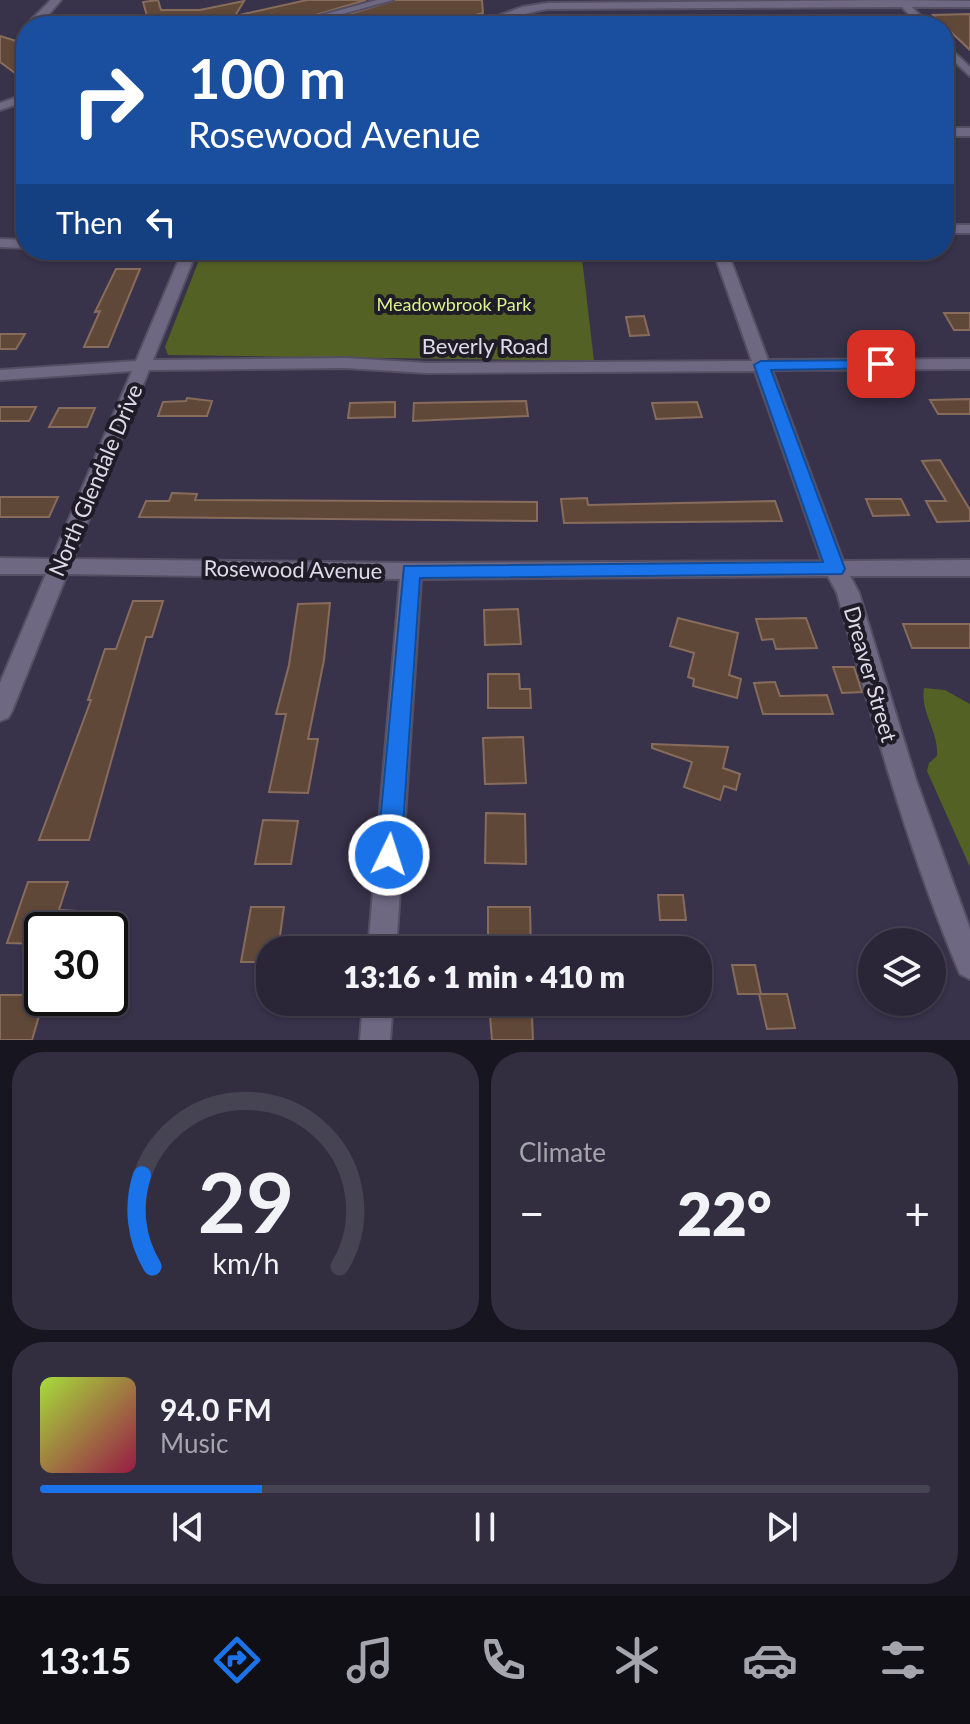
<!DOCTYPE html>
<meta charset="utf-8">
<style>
:root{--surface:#2a2638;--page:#322e40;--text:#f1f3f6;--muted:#a5a5ae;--line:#464353;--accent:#1a73e8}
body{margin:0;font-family:Lato,sans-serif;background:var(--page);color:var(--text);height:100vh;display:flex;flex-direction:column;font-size:30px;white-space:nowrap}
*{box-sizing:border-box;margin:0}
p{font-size:26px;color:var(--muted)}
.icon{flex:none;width:44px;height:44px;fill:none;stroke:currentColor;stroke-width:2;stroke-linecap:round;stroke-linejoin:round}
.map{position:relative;height:1040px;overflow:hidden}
.drawer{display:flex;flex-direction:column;gap:12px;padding:12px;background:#17151f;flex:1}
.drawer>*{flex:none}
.hud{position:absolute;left:16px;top:16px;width:938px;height:244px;border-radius:32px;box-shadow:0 2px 6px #0004,0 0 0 2px var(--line);background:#1a4fa0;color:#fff;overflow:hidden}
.fabs{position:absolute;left:858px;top:928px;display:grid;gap:16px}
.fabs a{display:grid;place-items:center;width:88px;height:88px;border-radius:50%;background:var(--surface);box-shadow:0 2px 6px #0004,0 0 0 2px var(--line);font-size:40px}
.speed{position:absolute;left:24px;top:912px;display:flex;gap:16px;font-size:40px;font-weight:700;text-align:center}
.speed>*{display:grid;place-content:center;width:104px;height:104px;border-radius:50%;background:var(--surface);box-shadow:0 2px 6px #0004,0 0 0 2px var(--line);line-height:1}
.speed .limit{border:4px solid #111;border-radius:12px;background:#fff;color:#111}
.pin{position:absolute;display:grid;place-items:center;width:68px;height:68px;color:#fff;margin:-34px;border-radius:16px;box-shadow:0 4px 12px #0006}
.me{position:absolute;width:88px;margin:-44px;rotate:4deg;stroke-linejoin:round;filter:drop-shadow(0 0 6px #0008)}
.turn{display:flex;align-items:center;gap:28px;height:168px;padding:0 40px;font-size:36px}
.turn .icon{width:104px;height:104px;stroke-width:2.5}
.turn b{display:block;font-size:56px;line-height:68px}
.then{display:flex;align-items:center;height:76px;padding:0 40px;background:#0003;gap:16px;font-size:30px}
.big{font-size:60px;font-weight:800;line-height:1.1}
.drawer .tile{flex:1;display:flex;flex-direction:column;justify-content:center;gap:12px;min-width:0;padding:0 28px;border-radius:32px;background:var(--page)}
.drawer .dial{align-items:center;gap:0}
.dial svg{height:208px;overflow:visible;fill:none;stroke:var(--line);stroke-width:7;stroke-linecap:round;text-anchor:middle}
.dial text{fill:var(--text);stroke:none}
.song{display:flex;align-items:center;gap:24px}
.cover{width:96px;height:96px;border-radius:12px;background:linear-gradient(135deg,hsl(80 70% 55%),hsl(340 70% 35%))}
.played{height:8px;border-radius:4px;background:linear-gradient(90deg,var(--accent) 25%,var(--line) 25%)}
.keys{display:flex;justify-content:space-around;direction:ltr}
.heat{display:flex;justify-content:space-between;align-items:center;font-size:44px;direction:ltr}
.drawer .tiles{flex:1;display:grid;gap:12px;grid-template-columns:1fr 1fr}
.tile:last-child{grid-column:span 2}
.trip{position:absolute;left:256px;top:936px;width:456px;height:80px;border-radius:32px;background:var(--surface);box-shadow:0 2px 6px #0004,0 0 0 2px var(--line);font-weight:800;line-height:80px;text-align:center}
.tabs{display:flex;height:128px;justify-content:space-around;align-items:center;background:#110f16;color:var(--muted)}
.tabs .icon{width:56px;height:56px}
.tabs .selected{color:var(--accent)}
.tabs b{font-size:36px;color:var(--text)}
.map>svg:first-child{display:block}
.green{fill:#546125}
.building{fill:#604838;stroke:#876c5c;stroke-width:2}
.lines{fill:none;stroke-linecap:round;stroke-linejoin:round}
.minor-casing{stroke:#554f63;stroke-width:4}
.minor{fill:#6f6883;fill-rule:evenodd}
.route{fill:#1a73e8;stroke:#114b97;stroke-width:2}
.labels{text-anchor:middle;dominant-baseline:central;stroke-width:8;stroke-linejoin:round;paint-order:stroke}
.far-park-label{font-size:18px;fill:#d8f28c;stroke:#1f1c27}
.street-label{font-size:22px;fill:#dddae9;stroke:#1f1c27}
</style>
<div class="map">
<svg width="970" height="1040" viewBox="0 0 970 1040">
<rect width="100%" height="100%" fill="#38324a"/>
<g class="green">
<polygon points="203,250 581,250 594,361 168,355 165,347"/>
<path d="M924,688l21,2 25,14v163l-43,-96 2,-8 8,-7c2,-25 -17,-43 -13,-68z"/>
</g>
<g class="building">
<polygon points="158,0 161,10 200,10 244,1 235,16 307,0 366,0 279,26 150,26 143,2"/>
<polygon points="396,0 482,0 483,13 451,21 443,16 431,26 309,26"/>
<polygon points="970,14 970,50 933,15"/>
<polygon points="0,36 26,44 26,81 0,62"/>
<polygon points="116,269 140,269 108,347 84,347 100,311 95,312"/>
<polygon points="944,313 970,313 970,330 954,330"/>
<polygon points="644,316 649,335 630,336 626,317"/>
<polygon points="0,334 25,334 16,349 0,349"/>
<polygon points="187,398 212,401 207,416 158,416 163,402 186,401"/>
<polygon points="970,399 970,414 938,414 930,400"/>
<polygon points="526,401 528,416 413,421 414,403"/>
<polygon points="395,402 395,417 348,418 350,403"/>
<polygon points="697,402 702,417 656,419 652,403"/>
<polygon points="0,407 36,407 29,421 0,421"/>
<polygon points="59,408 95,408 87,427 49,427"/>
<polygon points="940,460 970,510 970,521 937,522 926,501 946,501 922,461"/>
<polygon points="172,493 197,494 195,500 537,502 537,521 139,517 146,501 169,501"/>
<polygon points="0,497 58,497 49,517 0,517"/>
<polygon points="587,498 588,505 775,501 782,521 564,523 561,499"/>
<polygon points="866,499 901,499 909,515 873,516"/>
<polygon points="133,601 163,601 152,637 146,637 89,840 39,840 91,700 88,700 105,649 116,649"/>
<polygon points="330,603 324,660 308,739 318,739 308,793 269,792 286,714 276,714 289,665 298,604"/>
<polygon points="518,609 521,644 485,645 484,610"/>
<polygon points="678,618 738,633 729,675 741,679 737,698 693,686 694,679 688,677 694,653 670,646"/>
<polygon points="806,618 817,648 776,649 773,639 762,640 756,619"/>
<polygon points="903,624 970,624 970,648 912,648"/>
<polygon points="833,667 854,667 862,692 842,693"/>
<polygon points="488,674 519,674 520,689 530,689 531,708 488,708"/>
<polygon points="775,682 780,696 827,695 833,714 763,714 754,683"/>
<polygon points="523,737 526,783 485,784 483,738"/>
<polygon points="652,744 728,747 723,768 740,774 736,790 724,786 720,800 684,787 692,762 652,748"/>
<polygon points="486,813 525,814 526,864 485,863"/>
<polygon points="263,820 298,821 291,864 255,864"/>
<polygon points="28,882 68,882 59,910 77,911 70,930 42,930 42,944 7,943"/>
<polygon points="658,895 683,895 686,920 660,920"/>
<polygon points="251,907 284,907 278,950 270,950 270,962 241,962"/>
<polygon points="488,907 530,907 531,950 488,950"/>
<polygon points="732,965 755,965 761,994 738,994"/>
<polygon points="759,994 787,994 795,1028 767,1029"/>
<polygon points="0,995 42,995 42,1006 32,1040 0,1040"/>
<polygon points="490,1016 532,1017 533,1040 492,1040"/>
</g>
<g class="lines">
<defs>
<g id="minor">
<polygon points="51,0 61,0 39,26 29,26 31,20"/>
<polygon points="377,0 393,0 298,26 282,26"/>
<path d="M895,0l75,1v6h-58l18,19h-10l-18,-19 -354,2c-26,3 -51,17 -77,17l51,-19 26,-4z"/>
<polygon points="944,43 970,67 970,76 944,52"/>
<polygon points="26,94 26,101 0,110 0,103"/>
<rect x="944" y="128" width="26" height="8"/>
<rect x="944" y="225" width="26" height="8"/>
<polygon points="0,239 26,240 26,248 0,247"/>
<path d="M183,250h14l-44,110 192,-2 82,5 325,-2 -39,-111h14l41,110 202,-1v10l-198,1 71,191 127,-1v16h-120l9,17 57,187 54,149v50l-10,-5c-52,-123 -87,-252 -123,-381l-9,-17 -407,3 -25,371h-28l32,-371 -333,-5 -55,137 -4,7 -8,3v-38l46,-109h-46v-16l52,1 80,-188 -132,9v-10l136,-9zM345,368l82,5 328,-2 67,190 -411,2 -338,-4 76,-189z"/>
<polygon points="363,1002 393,1002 390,1040 360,1040"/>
</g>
</defs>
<use href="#minor" class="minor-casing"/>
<use href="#minor" class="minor"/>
</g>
<polygon class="route" points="881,360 888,364 886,368 771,370 845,569 842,574 420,578 401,855 397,863 389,867 380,863 377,855 404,566 823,562 754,365 761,361"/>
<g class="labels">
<g class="far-park-label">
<text x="454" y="304">Meadowbrook Park</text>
</g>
<g class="street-label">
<text x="485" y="345">Beverly Road</text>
<text transform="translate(95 480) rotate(-67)">North Glendale Drive</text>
<text transform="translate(293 569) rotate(1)">Rosewood Avenue</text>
<text transform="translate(871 674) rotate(74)">Dreaver Street</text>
</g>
</g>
</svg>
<div class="fabs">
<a><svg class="icon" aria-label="layers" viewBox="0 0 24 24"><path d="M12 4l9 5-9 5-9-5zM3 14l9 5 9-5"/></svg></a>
</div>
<div class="speed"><div class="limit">30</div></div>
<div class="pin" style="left:881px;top:364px;background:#d93025"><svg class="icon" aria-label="arrive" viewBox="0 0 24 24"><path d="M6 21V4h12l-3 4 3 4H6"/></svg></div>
<svg class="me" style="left:389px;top:855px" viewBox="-20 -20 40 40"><circle r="17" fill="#1a73e8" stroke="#fff" stroke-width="3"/><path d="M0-11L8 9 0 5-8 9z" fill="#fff"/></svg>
<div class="trip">13:16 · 1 min · 410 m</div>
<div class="hud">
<div class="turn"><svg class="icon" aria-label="right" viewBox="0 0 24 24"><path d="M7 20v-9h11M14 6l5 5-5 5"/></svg><div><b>100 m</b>Rosewood Avenue</div></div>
<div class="then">Then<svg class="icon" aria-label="left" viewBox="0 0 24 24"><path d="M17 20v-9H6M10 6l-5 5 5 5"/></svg></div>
</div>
</div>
<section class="drawer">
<div class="tiles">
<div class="tile dial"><svg viewBox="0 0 100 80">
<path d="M14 69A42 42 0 1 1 86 69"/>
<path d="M14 69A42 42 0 0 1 10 34" stroke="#1a73e8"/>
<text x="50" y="56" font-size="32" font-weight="700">29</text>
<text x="50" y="72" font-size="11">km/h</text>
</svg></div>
<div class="tile"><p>Climate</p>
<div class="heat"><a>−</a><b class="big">22°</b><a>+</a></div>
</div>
<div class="tile">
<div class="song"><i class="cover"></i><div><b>94.0 FM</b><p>Music</p></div></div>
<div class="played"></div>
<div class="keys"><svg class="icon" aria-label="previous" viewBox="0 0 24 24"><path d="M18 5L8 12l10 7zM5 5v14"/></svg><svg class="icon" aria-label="pause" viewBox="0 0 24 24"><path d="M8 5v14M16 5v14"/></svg><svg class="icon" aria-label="next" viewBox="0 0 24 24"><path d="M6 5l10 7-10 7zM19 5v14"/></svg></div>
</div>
</div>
</section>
<nav class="tabs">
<b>13:15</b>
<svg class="icon selected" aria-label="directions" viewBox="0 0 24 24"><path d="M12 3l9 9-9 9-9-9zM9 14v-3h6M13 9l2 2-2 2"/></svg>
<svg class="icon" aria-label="music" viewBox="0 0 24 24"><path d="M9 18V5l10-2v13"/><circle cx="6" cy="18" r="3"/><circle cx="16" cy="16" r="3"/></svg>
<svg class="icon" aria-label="phone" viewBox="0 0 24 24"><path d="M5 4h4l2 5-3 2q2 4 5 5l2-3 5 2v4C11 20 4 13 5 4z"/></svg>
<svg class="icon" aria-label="climate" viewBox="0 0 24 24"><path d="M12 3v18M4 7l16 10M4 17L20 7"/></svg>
<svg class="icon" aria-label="car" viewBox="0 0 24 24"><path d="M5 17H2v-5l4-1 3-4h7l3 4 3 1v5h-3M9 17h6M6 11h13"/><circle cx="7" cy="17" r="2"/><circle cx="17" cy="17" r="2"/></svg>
<svg class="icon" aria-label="filters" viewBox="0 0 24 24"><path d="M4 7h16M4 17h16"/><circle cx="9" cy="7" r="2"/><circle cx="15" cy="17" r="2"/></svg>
</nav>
